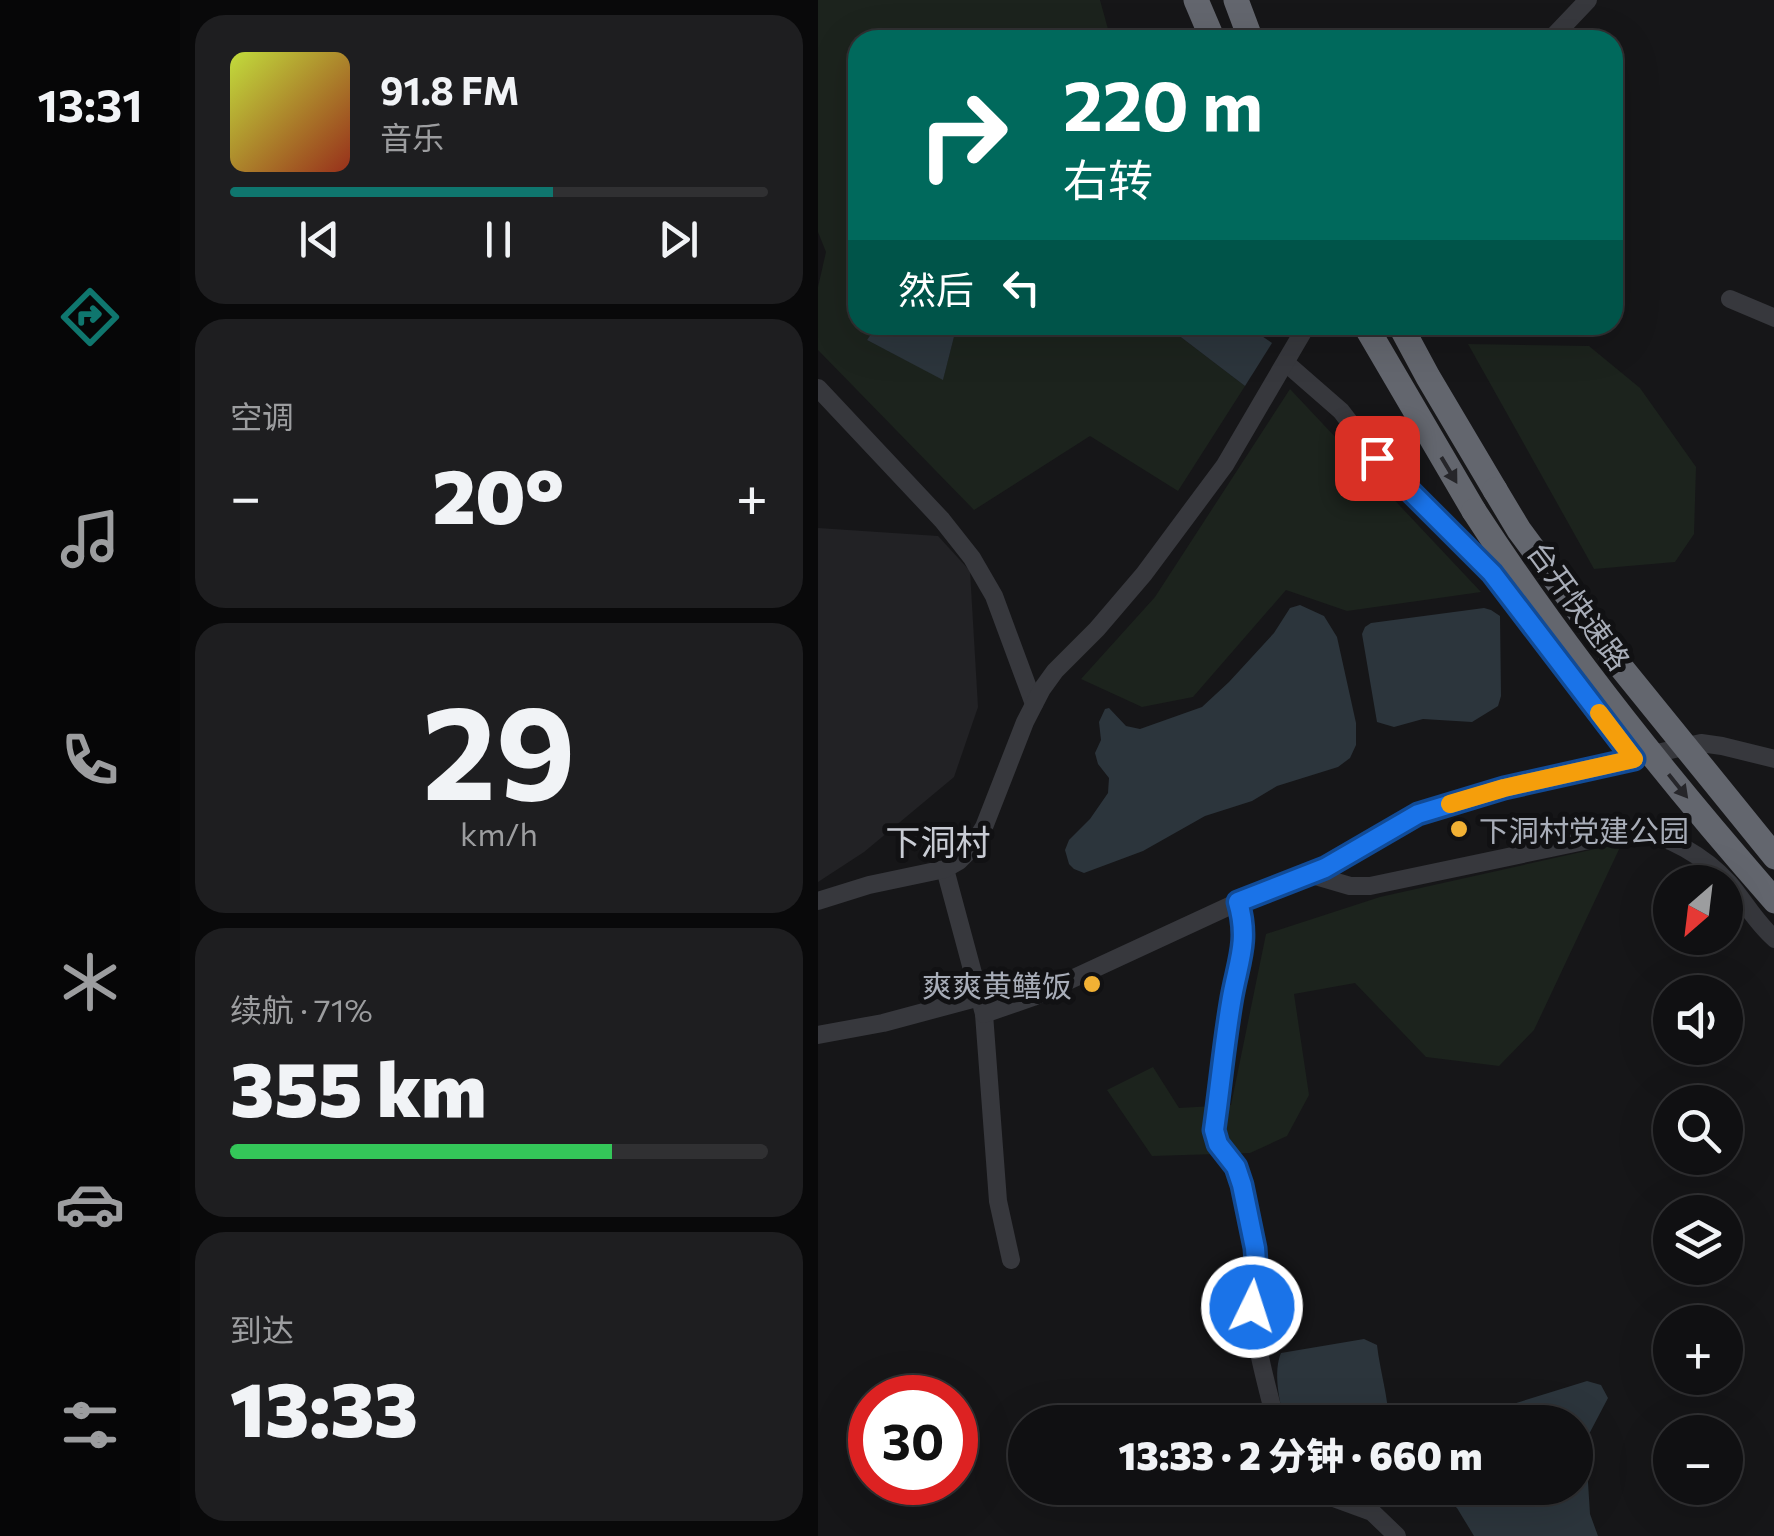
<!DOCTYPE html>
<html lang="zh">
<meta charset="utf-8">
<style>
:root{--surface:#101012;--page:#1e1e20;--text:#f1f3f6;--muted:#9c9d9f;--line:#303032;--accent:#0f766e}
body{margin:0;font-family:Commissioner,"Noto Sans SC",sans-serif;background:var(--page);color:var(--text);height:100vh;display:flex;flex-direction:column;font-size:38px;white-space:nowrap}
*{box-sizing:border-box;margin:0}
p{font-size:32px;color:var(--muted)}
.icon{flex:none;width:55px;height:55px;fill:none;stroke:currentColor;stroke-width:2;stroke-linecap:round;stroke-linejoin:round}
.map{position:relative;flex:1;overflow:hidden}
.drawer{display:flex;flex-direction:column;gap:15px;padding:15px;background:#09090a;width:638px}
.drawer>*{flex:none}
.banner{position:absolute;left:30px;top:30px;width:775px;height:305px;border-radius:30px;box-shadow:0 10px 40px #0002,0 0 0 2px var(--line);background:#00695c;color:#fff;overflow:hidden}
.needle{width:65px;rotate:208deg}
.buttons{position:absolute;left:835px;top:865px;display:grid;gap:20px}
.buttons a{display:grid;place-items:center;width:90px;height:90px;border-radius:50%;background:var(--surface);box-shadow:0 10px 40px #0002,0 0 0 2px var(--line);font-size:50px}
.speed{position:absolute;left:30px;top:1375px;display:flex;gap:20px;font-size:50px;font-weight:700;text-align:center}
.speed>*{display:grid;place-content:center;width:130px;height:130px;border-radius:50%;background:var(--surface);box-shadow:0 10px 40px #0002,0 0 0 2px var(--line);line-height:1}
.speed .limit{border:15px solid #d22;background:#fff;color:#111}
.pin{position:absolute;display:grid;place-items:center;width:85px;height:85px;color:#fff;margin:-42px;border-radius:20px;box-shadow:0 5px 15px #0006}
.me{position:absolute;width:110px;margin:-55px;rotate:4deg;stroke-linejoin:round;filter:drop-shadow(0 0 8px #0008)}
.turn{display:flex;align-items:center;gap:35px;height:210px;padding:0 50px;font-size:45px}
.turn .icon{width:130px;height:130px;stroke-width:2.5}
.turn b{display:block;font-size:70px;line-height:85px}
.then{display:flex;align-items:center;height:95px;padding:0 50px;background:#0003;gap:20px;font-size:38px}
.big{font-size:75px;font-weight:800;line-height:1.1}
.drawer .tile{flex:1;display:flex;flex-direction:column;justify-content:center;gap:15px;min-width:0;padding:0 35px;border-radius:30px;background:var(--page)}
.drawer .dial{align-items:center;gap:0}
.dial b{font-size:130px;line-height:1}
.song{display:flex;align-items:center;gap:30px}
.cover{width:120px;height:120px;border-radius:15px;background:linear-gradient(135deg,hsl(70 70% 55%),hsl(10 70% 35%))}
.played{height:10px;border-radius:5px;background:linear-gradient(90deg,var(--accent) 60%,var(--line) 60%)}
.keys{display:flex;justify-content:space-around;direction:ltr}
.heat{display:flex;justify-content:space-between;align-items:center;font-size:55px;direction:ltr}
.charge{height:15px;border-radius:8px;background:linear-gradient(90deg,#34c759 71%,var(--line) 0)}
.trip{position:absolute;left:190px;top:1405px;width:585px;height:100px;border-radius:50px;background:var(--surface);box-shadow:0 10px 40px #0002,0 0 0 2px var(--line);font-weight:800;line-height:100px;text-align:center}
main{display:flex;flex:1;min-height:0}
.menu{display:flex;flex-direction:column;width:180px;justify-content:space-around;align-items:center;background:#060607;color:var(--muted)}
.menu .icon{width:70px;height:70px}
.menu .on{color:var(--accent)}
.menu b{font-size:45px;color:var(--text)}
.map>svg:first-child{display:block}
.built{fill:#222225}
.green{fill:#1c231d}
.water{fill:#2c353c}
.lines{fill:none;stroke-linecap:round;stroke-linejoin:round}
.minor{stroke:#37383d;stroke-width:18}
.highway{stroke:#63666e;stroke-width:25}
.highway-bridge{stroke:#63666e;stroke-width:25}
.oneway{fill:#26262a}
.route-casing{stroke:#114b97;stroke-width:25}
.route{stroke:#1a73e8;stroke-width:18}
.slow{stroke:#f59e0b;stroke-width:18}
.poi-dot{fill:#f2b134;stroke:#111113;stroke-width:4}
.labels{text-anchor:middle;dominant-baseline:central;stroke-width:10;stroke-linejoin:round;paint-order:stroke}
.street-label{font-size:30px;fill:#a8adb8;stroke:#111113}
.poi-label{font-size:30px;fill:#a8adb8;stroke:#111113;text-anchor:start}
.quarter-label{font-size:35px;fill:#c9ccd4;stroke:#111113}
</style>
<main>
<nav class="menu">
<b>13:31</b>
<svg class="icon on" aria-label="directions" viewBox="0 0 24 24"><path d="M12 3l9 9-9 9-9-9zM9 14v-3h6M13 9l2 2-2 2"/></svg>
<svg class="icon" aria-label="music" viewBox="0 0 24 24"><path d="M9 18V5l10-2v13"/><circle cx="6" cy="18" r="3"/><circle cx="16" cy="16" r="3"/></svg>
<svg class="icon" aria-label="phone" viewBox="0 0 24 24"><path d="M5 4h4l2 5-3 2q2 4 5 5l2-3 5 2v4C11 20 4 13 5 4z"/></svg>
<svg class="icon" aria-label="climate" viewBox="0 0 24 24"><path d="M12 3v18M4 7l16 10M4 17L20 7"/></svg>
<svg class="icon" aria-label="car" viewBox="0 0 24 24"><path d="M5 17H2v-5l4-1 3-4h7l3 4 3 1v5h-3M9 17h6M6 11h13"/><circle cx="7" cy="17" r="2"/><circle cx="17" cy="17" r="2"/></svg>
<svg class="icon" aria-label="filters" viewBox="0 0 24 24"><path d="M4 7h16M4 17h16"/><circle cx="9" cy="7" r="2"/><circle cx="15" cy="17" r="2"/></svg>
</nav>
<section class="drawer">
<div class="tile">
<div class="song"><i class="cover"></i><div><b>91.8 FM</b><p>音乐</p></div></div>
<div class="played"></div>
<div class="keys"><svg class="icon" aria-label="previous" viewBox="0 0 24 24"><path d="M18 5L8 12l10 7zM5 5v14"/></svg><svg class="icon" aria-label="pause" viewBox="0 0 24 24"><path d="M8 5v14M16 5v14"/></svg><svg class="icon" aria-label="next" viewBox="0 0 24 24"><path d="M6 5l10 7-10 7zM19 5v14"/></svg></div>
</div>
<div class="tile"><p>空调</p>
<div class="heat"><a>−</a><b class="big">20°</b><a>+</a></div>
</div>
<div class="tile dial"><b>29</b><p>km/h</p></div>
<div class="tile"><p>续航 · 71%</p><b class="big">355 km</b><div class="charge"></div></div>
<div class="tile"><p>到达</p><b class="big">13:33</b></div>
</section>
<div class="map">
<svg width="957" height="1536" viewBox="0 0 957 1536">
<rect width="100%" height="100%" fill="#161618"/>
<polygon class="built" points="0,528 120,536 152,571 160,707 136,777 46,852 0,882"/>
<g class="green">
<polygon points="0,0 282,0 293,40 40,40 40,325 59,325 49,340 125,379 139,325 347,325 427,386 360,491 272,436 156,510 0,350 0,287 8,252 0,232"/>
<polygon points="650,344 771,346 822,388 878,467 876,534 857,562 776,569"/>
<polygon points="472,389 663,592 529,611 468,590 375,697 324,707 263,679 337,597"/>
<polygon points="804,843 716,1030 681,1066 608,1057 537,983 476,994 491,1095 469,1136 432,1153 334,1156 289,1090 335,1067 361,1108 413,1105 448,934 562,897"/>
</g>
<g class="water">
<polygon points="59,325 139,325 125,380 49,340"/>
<polygon points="347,325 428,325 454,343 427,386"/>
<polygon points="482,605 506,616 519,637 538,723 538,745 532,758 520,767 459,786 434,801 387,816 325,851 266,873 256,869 251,864 247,850 251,840 272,819 290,793 291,778 280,764 277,753 283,740 281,722 287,709 291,708 308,726 322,729 384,707 411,682 456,633 472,608"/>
<polygon points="666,608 673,610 682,616 683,696 680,706 654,722 605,719 576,727 559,722 544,634 547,627 553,623"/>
<path d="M546,1339l13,6c3,26 11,51 12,77h-103c-7,-18 -13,-51 -5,-69z"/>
<polygon points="769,1381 783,1385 790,1398 770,1436 768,1451 772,1514 780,1536 656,1536 639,1508 616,1488 758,1488 758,1422 637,1422"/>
</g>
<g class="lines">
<g class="minor">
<polyline points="732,40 770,0"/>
<polyline points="912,299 957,318"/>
<polyline points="468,363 523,411 559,458 674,573 816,759"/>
<polyline points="0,388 124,520 154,558 176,596 216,704"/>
<polyline points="127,869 166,1014 180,1201 193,1260"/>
<path d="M491,874l41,12h20l262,-55c36,3 73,26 97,52 16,19 27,40 46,56"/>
<polyline points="0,901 51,885 127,869 141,861 151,851 166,827 207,722 224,689 237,671 279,629 326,574 407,465 489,325"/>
<path d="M420,902c12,41 -1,62 -7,101 -7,42 -11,84 -17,126 4,18 16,25 23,40 10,20 14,55 18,77 2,16 -5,30 -4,46 2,44 14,88 25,130"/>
<polyline points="166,1014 215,997 418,903 507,868 600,814 686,788 883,743 904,746 957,759"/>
<polyline points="0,1035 65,1023 162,997"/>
<polyline points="492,1488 513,1497 554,1512 579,1536"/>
</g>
<g class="highway">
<polyline points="378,0 395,40"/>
<polyline points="418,0 433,40"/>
<polyline points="547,325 656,511"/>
<polyline points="582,325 610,377 677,490"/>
</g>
<g class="highway-bridge">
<polyline points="677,490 701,530 794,656 957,857"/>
<path d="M656,511c89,137 193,267 301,390"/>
</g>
</g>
<defs><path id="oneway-solid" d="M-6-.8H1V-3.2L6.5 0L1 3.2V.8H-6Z" transform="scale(2.5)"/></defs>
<g class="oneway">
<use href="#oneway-solid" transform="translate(631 470) rotate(59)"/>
<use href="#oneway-solid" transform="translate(860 786) rotate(51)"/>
</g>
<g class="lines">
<defs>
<path id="route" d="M434,1307l-2,-20 6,-25 -1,-14 -13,-63 -6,-18 -18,-23 -4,-14c6,-42 10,-85 17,-127 6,-39 19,-60 7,-101l87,-34 93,-54 86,-26 130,-29 -142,-186 -115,-115"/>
</defs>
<use href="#route" class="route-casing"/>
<use href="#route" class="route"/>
<polyline class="slow" points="632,804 686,788 816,759 781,713"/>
</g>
<g class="poi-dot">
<circle cx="641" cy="829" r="10"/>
<circle cx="274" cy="984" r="10"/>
</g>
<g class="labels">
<g class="street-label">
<text transform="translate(762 605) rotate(54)">台开快速路</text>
</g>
<g class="poi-label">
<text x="661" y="829">下洞村党建公园</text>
<text x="254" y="984" text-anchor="end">爽爽黄鳝饭</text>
</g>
<g class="quarter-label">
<text x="120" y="840">下洞村</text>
</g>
</g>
</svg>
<div class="buttons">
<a><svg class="needle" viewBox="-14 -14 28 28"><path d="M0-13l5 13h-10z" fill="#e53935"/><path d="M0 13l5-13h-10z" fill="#9c9d9f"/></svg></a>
<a><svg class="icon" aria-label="sound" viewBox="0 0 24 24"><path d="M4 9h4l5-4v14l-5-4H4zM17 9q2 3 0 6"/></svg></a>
<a><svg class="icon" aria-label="search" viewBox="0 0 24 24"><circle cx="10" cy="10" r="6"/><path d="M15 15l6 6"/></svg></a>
<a><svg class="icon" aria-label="layers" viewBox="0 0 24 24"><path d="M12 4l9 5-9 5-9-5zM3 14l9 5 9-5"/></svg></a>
<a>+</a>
<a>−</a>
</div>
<div class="speed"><div class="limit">30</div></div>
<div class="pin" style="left:559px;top:458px;background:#d93025"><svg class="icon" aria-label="arrive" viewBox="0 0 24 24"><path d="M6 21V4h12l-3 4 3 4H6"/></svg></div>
<svg class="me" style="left:434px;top:1307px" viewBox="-20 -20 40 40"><circle r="17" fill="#1a73e8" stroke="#fff" stroke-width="3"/><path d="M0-11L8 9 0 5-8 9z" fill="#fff"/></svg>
<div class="trip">13:33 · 2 分钟 · 660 m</div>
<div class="banner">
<div class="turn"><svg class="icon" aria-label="right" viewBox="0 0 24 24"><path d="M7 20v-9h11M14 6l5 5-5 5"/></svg><div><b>220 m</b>右转</div></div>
<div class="then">然后<svg class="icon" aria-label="left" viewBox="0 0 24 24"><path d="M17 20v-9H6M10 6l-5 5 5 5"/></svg></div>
</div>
</div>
</main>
